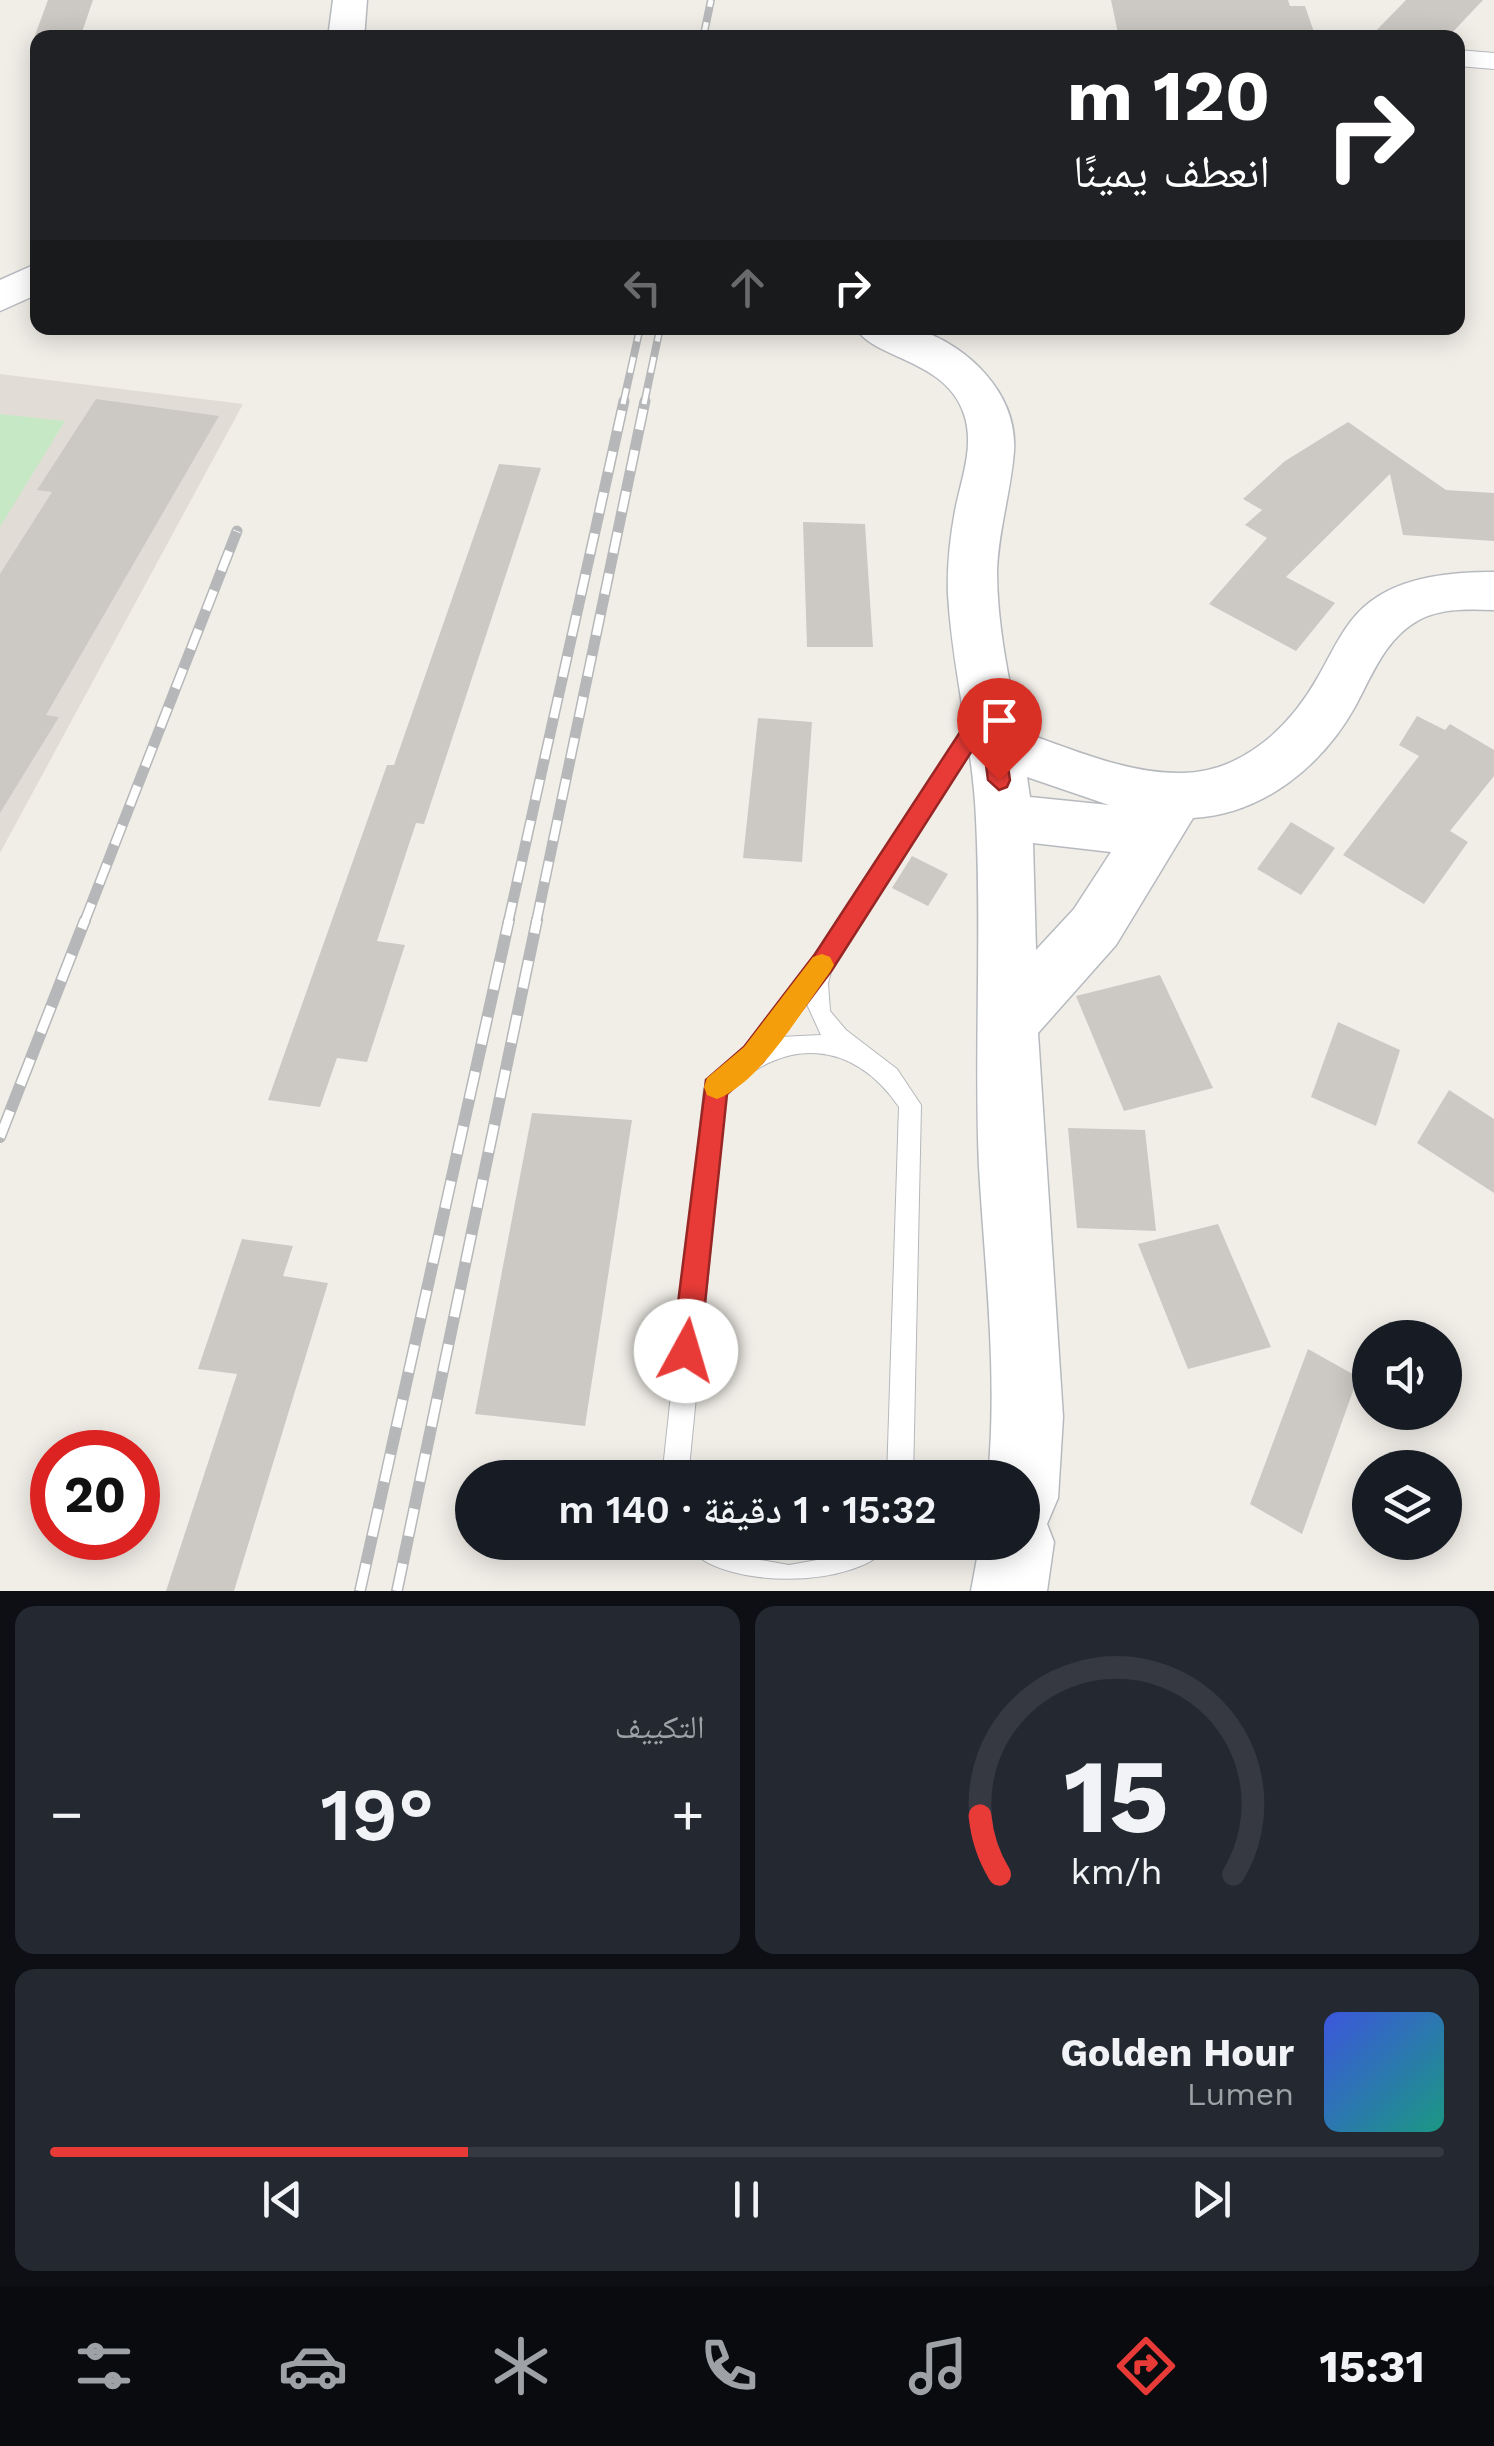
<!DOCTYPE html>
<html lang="ar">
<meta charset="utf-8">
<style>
:root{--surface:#171b24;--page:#242831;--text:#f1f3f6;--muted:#9ea1a6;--line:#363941;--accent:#e83b37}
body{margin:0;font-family:"Work Sans","Noto Naskh Arabic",sans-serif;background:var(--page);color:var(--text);direction:rtl;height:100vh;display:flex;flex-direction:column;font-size:38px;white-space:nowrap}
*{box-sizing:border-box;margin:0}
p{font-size:32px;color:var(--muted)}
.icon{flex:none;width:55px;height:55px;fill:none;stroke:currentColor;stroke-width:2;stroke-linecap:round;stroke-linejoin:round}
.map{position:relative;height:1591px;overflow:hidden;direction:ltr}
.details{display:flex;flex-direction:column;gap:15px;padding:15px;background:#0d0f14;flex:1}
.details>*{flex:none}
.banner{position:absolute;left:30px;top:30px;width:1435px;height:305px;border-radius:20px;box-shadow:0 5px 25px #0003;direction:rtl;background:#202124;color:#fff;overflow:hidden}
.fabs{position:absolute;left:1352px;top:1320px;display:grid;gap:20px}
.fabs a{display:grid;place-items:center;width:110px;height:110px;border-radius:50%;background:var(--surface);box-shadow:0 5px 25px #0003;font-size:50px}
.speed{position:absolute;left:30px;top:1430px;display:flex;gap:20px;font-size:50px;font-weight:700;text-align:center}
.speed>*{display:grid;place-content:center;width:130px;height:130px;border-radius:50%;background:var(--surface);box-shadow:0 5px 25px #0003;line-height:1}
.speed .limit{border:15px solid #d22;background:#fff;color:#111}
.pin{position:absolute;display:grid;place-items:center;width:85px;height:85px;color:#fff;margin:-102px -42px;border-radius:50% 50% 50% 0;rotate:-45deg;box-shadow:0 0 10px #0007}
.pin .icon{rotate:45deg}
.me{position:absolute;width:110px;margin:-55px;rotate:6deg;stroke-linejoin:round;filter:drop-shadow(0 0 8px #0008)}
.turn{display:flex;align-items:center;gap:35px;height:210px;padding:0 30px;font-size:45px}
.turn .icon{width:130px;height:130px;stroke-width:2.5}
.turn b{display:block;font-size:70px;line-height:85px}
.lanes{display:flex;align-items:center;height:95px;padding:0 30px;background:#0003;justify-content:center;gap:50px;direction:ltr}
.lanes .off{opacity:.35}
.big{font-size:75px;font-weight:600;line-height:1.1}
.details .card{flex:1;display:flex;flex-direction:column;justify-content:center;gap:15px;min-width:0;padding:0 35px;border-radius:20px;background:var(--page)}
.details .dial{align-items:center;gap:0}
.dial svg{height:260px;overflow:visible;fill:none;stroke:var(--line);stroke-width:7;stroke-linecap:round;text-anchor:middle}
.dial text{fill:var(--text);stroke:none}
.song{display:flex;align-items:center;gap:30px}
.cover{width:120px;height:120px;border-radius:15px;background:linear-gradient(135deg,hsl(230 70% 55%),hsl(170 70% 35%))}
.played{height:10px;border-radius:5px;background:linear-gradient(90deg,var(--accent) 30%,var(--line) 30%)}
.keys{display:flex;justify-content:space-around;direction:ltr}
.heat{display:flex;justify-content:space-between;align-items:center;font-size:55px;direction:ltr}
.details .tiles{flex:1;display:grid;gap:15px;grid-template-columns:1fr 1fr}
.card:last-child{grid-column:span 2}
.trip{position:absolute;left:455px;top:1460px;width:585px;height:100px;border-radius:50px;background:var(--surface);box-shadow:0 5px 25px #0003;font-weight:600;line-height:100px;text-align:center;direction:rtl}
.tab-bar{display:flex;height:160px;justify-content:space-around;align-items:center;background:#090b0e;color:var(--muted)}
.tab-bar .icon{width:70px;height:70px}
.tab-bar .current{color:var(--accent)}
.tab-bar b{font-size:45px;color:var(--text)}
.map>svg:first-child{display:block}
.education{fill:#e1ddd6}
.green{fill:#c7e8c5}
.building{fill:#ccc9c5}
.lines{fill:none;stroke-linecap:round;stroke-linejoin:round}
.lane-casing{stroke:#b5b8bc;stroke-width:2}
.street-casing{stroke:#b5b8bc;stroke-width:2}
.secondary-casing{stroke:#b6babf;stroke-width:3}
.lane{fill:#fff;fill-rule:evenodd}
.street{fill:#fff;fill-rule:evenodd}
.secondary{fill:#fff;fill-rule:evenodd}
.rail-far2-casing{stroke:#b6b7b8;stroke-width:8}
.rail-far1-casing{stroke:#b6b7b8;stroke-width:11}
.rail-casing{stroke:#b6b7b8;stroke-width:12}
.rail-far2{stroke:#fff;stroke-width:5;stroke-dasharray:16;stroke-linecap:butt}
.rail-far1{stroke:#fff;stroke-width:8;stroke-dasharray:21;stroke-linecap:butt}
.rail{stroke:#fff;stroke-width:9;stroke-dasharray:28;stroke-linecap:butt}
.route{fill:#e83b37;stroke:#972624;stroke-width:2.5}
.slow{fill:#f59e0b}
</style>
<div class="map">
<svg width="1494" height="1591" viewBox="0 0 1494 1591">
<rect width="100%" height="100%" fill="#f1eee8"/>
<polygon class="education" points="0,374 243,404 0,853"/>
<polygon class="green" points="0,414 65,421 0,527"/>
<g class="building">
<polygon points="48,0 93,0 80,38 34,38"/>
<polygon points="1111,0 1288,0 1290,6 1305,6 1316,38 1119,38"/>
<polygon points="1406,0 1483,0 1447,38 1369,38"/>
<polygon points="96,399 219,416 46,715 59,717 0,813 0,574 52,492 37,490"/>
<polygon points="1348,422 1446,490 1494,493 1494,541 1403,535 1390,474 1286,577 1335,603 1296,651 1209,604 1267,538 1245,525 1262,510 1243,499 1285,461"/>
<polygon points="499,464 541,468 424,824 416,823 377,941 405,945 367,1062 337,1058 320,1107 268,1100 387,765 394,765"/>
<polygon points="803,522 865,524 873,647 807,647"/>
<polygon points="1417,716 1445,730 1450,724 1494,750 1494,776 1450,831 1468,842 1424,904 1343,855 1419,756 1399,745"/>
<polygon points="758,718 812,722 802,862 743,858"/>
<polygon points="1291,822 1335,848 1301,895 1257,869"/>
<polygon points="912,856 948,874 928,906 892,888"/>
<polygon points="1160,975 1213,1088 1124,1111 1076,996"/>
<polygon points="1338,1022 1400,1050 1376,1126 1311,1097"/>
<polygon points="1449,1090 1494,1119 1494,1193 1417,1143"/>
<polygon points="532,1113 632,1120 585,1426 475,1414"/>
<polygon points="1068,1128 1145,1130 1156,1231 1077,1228"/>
<polygon points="1218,1224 1271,1347 1188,1369 1138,1244"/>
<polygon points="242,1239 293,1246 283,1276 328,1283 234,1591 166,1591 237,1374 198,1369"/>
<polygon points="1308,1349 1358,1377 1302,1534 1250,1504"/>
</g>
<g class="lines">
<defs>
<g id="lane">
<path d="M981,709l7,3 3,5 -3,5 -155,243 -5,18 2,28 16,19 51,39 24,36 -8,373h-26l12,-371c-46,-68 -116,-71 -173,-13l-38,384h-26l42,-389 17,-21 23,-16 71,-97 159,-243zM806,1002l15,33 -41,2z"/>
<path d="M685,1542h34l24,15 46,8 45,-8 23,-15h34c-27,49 -180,49 -206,0z"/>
</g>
<polygon id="street" points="1458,50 1494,53 1494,69 1458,66"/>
<g id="secondary">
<polygon points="333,0 367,0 364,38 328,38"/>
<polygon points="38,263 38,294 0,311 0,280"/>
<path d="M856,328c18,0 43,-5 60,1 52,16 102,65 98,122 -3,41 -16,80 -17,121 0,53 12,107 22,159 51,17 107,43 162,42 61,0 109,-46 137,-96 15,-26 27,-56 52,-75 34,-26 83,-30 124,-30v38c-25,-1 -53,-2 -75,10 -33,18 -46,53 -63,85 -33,60 -92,109 -163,113l-77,127 -78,88 25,384 -5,81 -11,26 7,18 -7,49h-76l9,-49h42v-64h-34c10,-104 -3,-207 -9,-311 -5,-116 3,-231 -3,-348 -3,-75 -24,-149 -28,-225 -1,-28 2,-56 7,-83 6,-32 20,-64 9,-97 -18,-55 -91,-55 -108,-86zM1027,777l82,28 -79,-8zM1033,843l78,9 -37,57 -38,41z"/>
</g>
</defs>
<use href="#lane" class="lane-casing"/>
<use href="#street" class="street-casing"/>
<use href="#secondary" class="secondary-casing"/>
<use href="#lane" class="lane"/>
<use href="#street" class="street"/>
<use href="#secondary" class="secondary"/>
<defs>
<g id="rail-far2">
<polyline points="703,38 711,0"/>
<polyline points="623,404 640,328"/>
<polyline points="644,404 660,328"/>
</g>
<g id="rail-far1">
<polyline points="84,923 237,531"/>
<polyline points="508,923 624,401"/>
<polyline points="536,923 645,401"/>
</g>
<g id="rail">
<polyline points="0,1137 85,920"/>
<polyline points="360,1591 509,920"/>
<polyline points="397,1591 537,920"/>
</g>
</defs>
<use href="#rail-far2" class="rail-far2-casing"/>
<use href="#rail-far1" class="rail-far1-casing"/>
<use href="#rail" class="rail-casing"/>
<use href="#rail-far2" class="rail-far2"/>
<use href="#rail-far1" class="rail-far1"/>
<use href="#rail" class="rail"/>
</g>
<polygon class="route" points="988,698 999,706 1010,780 1007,787 999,790 988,780 982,735 832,970 762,1063 727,1094 700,1351 696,1361 686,1365 676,1361 672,1351 706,1080 744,1047 815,954 981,700"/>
<path class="slow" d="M822,954l8,3 4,8 -4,7c-28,38 -69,110 -113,127l-10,-4 -3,-8 3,-9 37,-31 69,-90z"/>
</svg>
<div class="fabs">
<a><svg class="icon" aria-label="sound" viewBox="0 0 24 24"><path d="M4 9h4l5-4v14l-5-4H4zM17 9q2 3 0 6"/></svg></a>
<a><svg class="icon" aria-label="layers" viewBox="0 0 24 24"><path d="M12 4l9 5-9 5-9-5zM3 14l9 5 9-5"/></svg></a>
</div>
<div class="speed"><div class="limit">20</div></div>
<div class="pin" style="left:999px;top:780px;background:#d93025"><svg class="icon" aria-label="arrive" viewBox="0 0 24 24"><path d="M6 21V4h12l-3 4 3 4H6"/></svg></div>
<svg class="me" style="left:686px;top:1351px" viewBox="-20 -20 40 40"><circle r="19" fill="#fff"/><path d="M0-13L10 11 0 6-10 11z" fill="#e83b37"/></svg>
<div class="trip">15:32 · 1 دقيقة · 140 m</div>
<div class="banner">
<div class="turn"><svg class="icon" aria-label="right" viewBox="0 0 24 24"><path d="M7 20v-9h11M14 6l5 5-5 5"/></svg><div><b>120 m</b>انعطف يمينًا</div></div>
<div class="lanes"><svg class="icon off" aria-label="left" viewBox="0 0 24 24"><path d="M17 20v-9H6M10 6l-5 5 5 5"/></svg><svg class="icon off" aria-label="ahead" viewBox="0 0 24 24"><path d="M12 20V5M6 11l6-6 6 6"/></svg><svg class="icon" aria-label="right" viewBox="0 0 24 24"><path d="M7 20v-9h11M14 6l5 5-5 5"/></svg></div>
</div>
</div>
<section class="details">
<div class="tiles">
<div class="card dial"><svg viewBox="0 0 100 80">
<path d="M14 69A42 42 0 1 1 86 69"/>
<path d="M14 69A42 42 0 0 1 8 51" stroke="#e83b37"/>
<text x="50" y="56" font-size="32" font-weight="700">15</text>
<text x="50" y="72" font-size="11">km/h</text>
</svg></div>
<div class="card"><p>التكييف</p>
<div class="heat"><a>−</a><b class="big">19°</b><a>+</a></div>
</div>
<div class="card">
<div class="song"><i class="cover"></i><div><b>Golden Hour</b><p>Lumen</p></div></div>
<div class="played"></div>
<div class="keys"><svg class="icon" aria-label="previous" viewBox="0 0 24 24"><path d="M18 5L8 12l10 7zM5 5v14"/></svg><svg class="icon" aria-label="pause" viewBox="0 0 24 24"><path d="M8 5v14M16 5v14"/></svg><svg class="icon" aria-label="next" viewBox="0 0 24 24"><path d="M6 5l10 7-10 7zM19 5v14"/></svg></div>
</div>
</div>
</section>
<nav class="tab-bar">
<b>15:31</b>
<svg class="icon current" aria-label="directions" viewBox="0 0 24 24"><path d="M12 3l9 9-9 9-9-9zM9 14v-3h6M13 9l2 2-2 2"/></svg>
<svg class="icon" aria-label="music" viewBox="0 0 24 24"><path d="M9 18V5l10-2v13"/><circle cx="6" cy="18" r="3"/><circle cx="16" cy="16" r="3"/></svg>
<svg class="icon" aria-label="phone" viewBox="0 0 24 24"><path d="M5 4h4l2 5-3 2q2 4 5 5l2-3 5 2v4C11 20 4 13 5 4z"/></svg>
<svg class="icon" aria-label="climate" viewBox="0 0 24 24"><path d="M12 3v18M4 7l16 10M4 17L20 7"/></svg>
<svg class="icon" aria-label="car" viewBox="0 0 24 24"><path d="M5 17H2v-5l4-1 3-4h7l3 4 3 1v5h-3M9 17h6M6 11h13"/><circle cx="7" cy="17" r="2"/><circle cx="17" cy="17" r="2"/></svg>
<svg class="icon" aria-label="filters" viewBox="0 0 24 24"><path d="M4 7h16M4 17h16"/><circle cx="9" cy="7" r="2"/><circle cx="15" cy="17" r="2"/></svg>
</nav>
